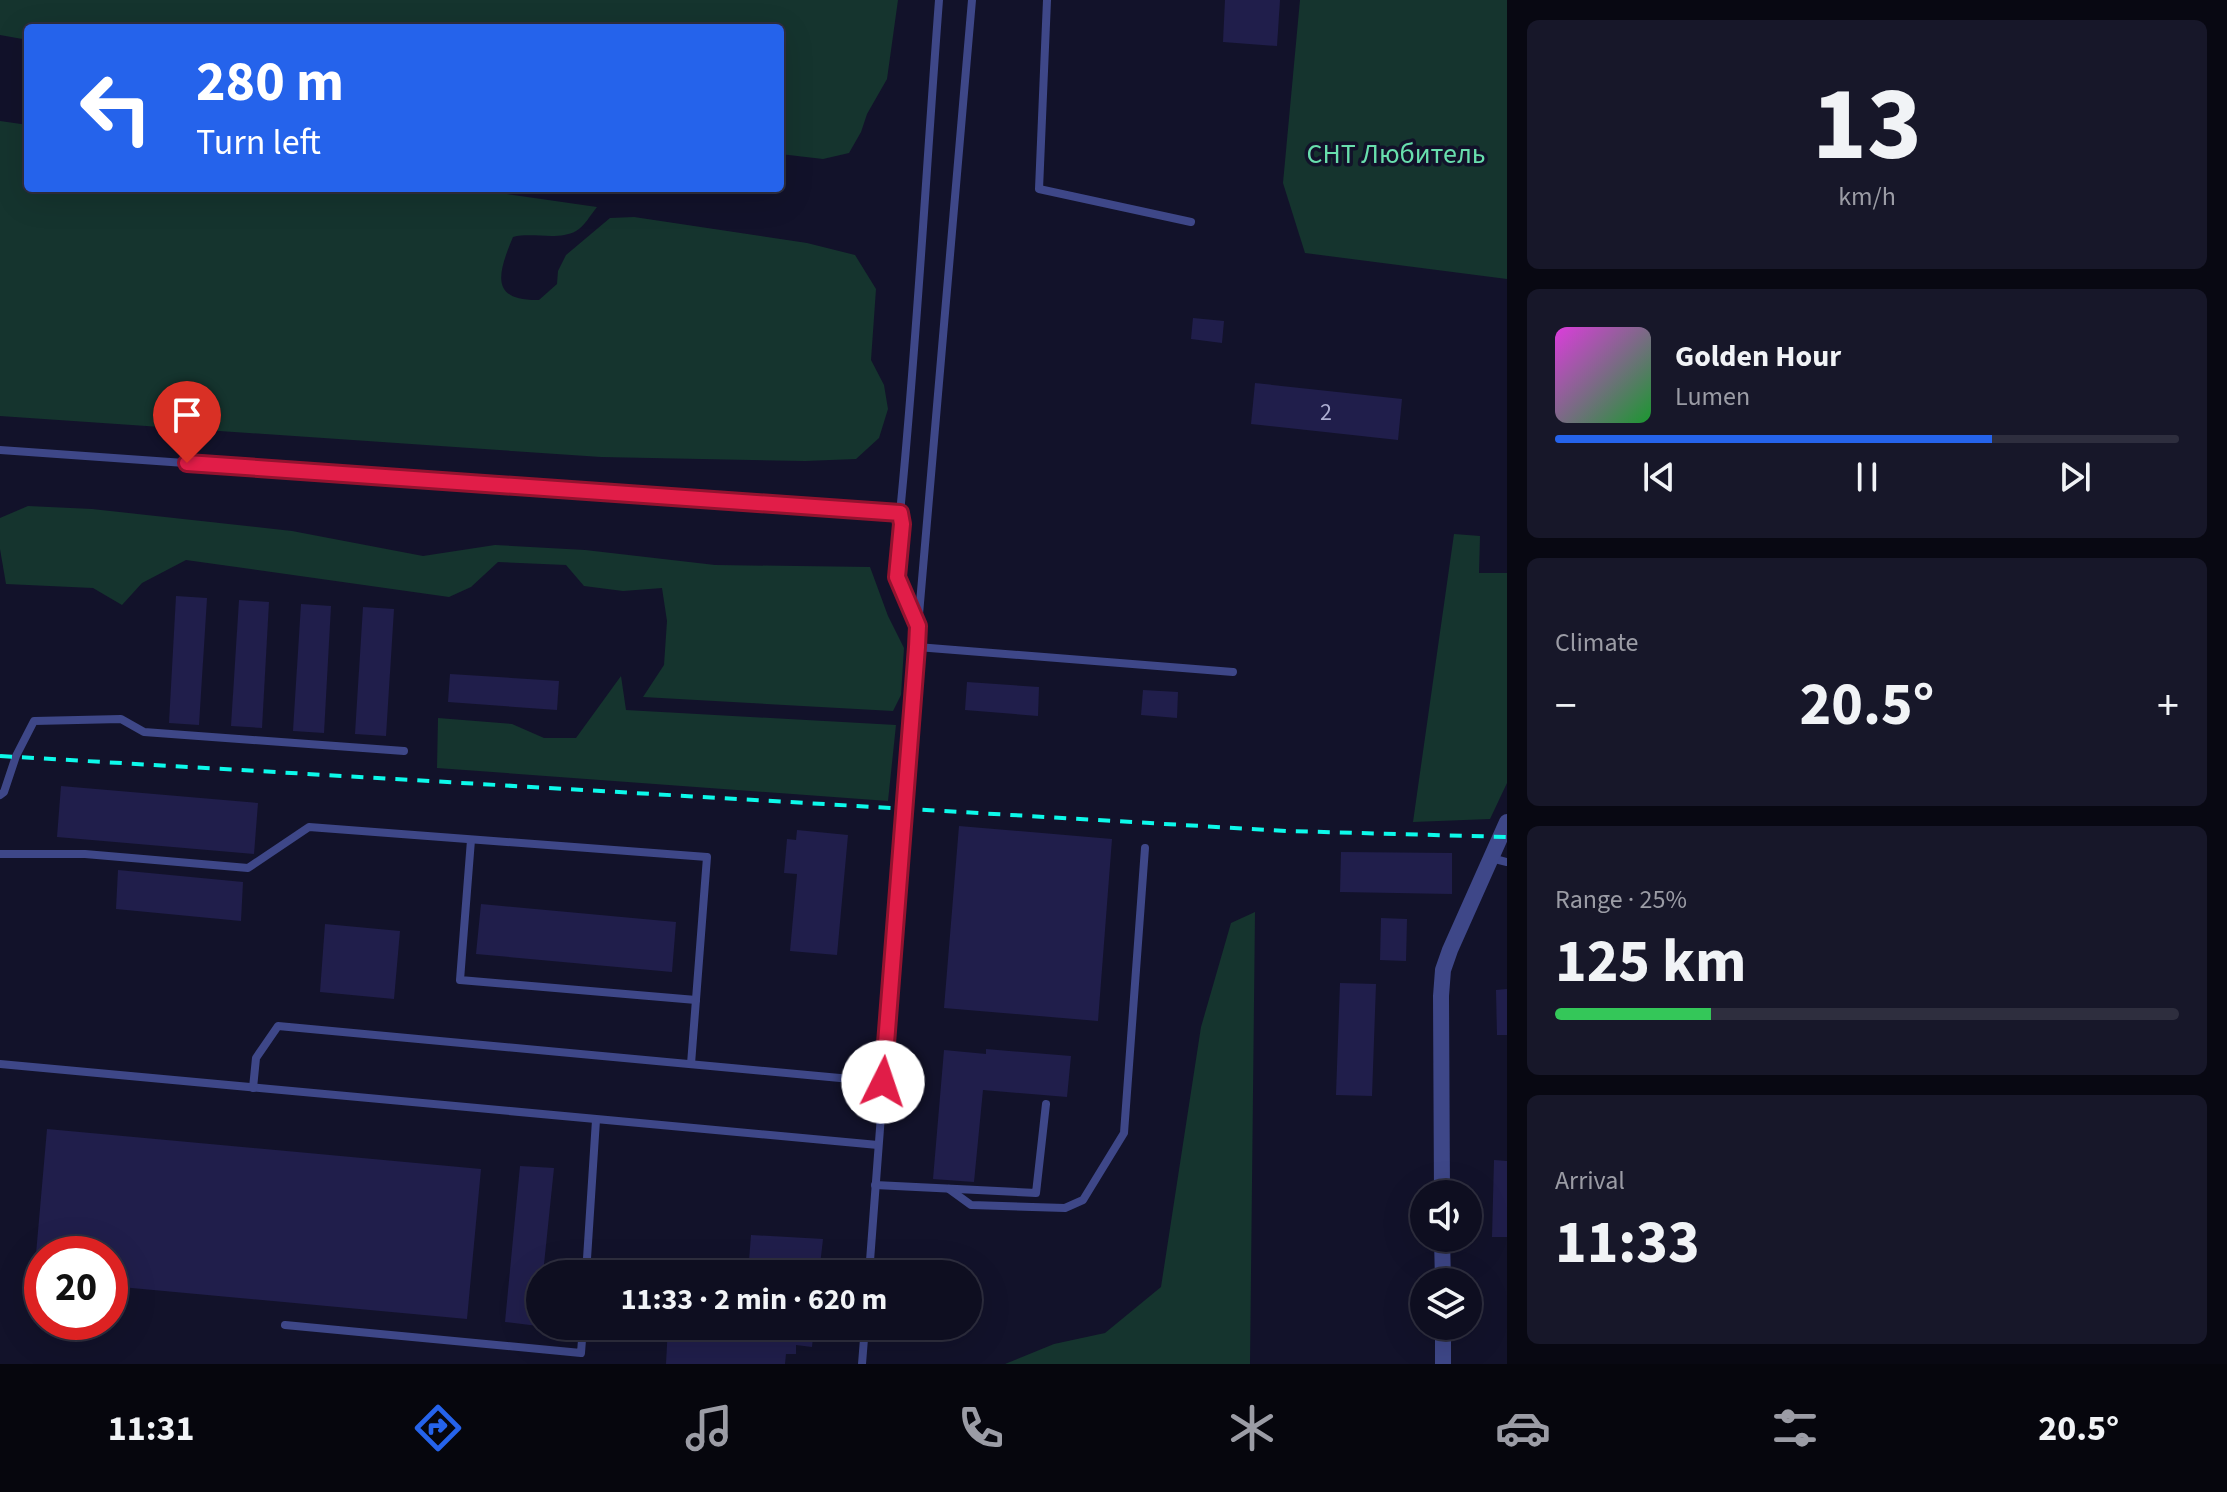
<!DOCTYPE html>
<meta charset="utf-8">
<style>
:root{--surface:#0e0e20;--page:#171729;--text:#f1f3f6;--muted:#9b9ca5;--line:#2e2e3e;--accent:#2563eb}
body{margin:0;font-family:"Source Sans 3",sans-serif;background:var(--page);color:var(--text);height:100vh;display:flex;flex-direction:column;font-size:30px;white-space:nowrap}
*{box-sizing:border-box;margin:0}
p{font-size:26px;color:var(--muted)}
.icon{flex:none;width:44px;height:44px;fill:none;stroke:currentColor;stroke-width:2;stroke-linecap:round;stroke-linejoin:round}
.map{position:relative;flex:1;overflow:hidden}
.drawer{display:flex;flex-direction:column;gap:20px;padding:20px;background:#080812;width:720px}
.drawer>*{flex:none}
.banner{position:absolute;left:24px;top:24px;width:760px;height:168px;border-radius:8px;box-shadow:0 8px 32px #0002,0 0 0 2px var(--line);background:#2563eb;color:#fff;overflow:hidden}
.tools{position:absolute;left:1410px;top:1180px;display:grid;gap:16px}
.tools a{display:grid;place-items:center;width:72px;height:72px;border-radius:50%;background:var(--surface);box-shadow:0 8px 32px #0002,0 0 0 2px var(--line);font-size:40px}
.speed{position:absolute;left:24px;top:1236px;display:flex;gap:16px;font-size:40px;font-weight:700;text-align:center}
.speed>*{display:grid;place-content:center;width:104px;height:104px;border-radius:50%;background:var(--surface);box-shadow:0 8px 32px #0002,0 0 0 2px var(--line);line-height:1}
.speed .limit{border:12px solid #d22;background:#fff;color:#111}
.pin{position:absolute;display:grid;place-items:center;width:68px;height:68px;color:#fff;margin:-82px -34px;border-radius:50% 50% 50% 0;rotate:-45deg;box-shadow:0 0 8px #0007}
.pin .icon{rotate:45deg}
.me{position:absolute;width:88px;margin:-44px;rotate:4deg;stroke-linejoin:round;filter:drop-shadow(0 0 6px #0008)}
.turn{display:flex;align-items:center;gap:28px;height:168px;padding:0 40px;font-size:36px}
.turn .icon{width:104px;height:104px;stroke-width:2.5}
.turn b{display:block;font-size:56px;line-height:68px}
.big{font-size:60px;font-weight:700;line-height:1.1}
.drawer .widget{flex:1;display:flex;flex-direction:column;justify-content:center;gap:12px;min-width:0;padding:0 28px;border-radius:12px;background:var(--page)}
.drawer .dial{align-items:center;gap:0}
.dial b{font-size:104px;line-height:1}
.song{display:flex;align-items:center;gap:24px}
.cover{width:96px;height:96px;border-radius:12px;background:linear-gradient(135deg,hsl(300 70% 55%),hsl(130 70% 35%))}
.played{height:8px;border-radius:4px;background:linear-gradient(90deg,var(--accent) 70%,var(--line) 70%)}
.keys{display:flex;justify-content:space-around;direction:ltr}
.heat{display:flex;justify-content:space-between;align-items:center;font-size:44px;direction:ltr}
.charge{height:12px;border-radius:6px;background:linear-gradient(90deg,#34c759 25%,var(--line) 0)}
.trip{position:absolute;left:526px;top:1260px;width:456px;height:80px;border-radius:40px;background:var(--surface);box-shadow:0 8px 32px #0002,0 0 0 2px var(--line);font-weight:700;line-height:80px;text-align:center}
.tab-bar{display:flex;height:128px;justify-content:space-around;align-items:center;background:#06060d;color:var(--muted)}
.tab-bar .icon{width:56px;height:56px}
.tab-bar .current{color:var(--accent)}
.tab-bar b{font-size:36px;color:var(--text)}
main{display:flex;flex:1;min-height:0}
.map>svg:first-child{display:block}
.green{fill:#15342e}
.building{fill:#201e4b}
.lines{fill:none;stroke-linecap:round;stroke-linejoin:round}
.service{stroke:#3e4788;stroke-width:8}
.minor{stroke:#3e4788;stroke-width:16}
.rail{stroke:#0df9ea;stroke-width:4;stroke-dasharray:12 10;stroke-linecap:butt}
.route-casing{stroke:#92132f;stroke-width:20}
.route{stroke:#e11d48;stroke-width:14}
.labels{text-anchor:middle;dominant-baseline:central;stroke-width:7;stroke-linejoin:round;paint-order:stroke}
.number-label{font-size:24px;fill:#adaed1}
.park-label{font-size:28px;fill:#68dead;stroke:#12122a}
</style>
<main>
<div class="map">
<svg width="1507" height="1364" viewBox="0 0 1507 1364">
<rect width="100%" height="100%" fill="#12122a"/>
<g class="green">
<polygon points="0,0 898,0 887,79 867,114 861,132 849,153 823,159 780,154 780,28 28,28 28,40 0,35"/>
<polygon points="1300,0 1507,0 1507,279 1305,253 1283,183"/>
<path d="M0,121l28,4v63h437l132,19c-6,7 -13,20 -21,24 -18,10 -43,1 -63,6 -15,36 -24,64 26,63l18,-16 1,-13 8,-16 44,-37 24,-1 173,26 48,12 21,34 -5,71 13,25 4,24 -9,29 -23,21 -51,2 -204,-4 -601,-41z"/>
<polygon points="28,506 92,509 292,531 423,556 495,545 585,550 715,565 870,567 888,616 904,648 901,695 893,711 643,697 664,665 667,621 662,588 623,591 584,586 566,565 498,562 471,587 449,597 186,560 142,583 122,605 93,588 6,584 0,549 0,518"/>
<polygon points="1454,534 1480,536 1479,573 1507,573 1507,783 1490,819 1413,822"/>
<polygon points="621,676 626,710 896,725 888,801 437,768 438,718 512,724 544,738 576,738"/>
<polygon points="1255,912 1250,1364 1005,1364 1054,1344 1105,1333 1161,1287 1201,1027 1231,923"/>
</g>
<g class="building">
<polygon points="1225,0 1280,0 1277,46 1223,42"/>
<polygon points="1193,318 1224,321 1222,343 1191,339"/>
<polygon points="1255,383 1402,399 1398,440 1251,424"/>
<polygon points="176,596 207,598 199,725 169,723"/>
<polygon points="239,600 269,602 262,728 231,726"/>
<polygon points="301,604 331,606 324,733 293,731"/>
<polygon points="363,607 394,609 386,736 355,734"/>
<polygon points="450,674 559,681 557,710 448,702"/>
<polygon points="967,682 1039,687 1038,716 965,710"/>
<polygon points="1143,690 1178,692 1177,718 1141,715"/>
<polygon points="61,786 258,803 254,854 57,837"/>
<polygon points="959,826 1112,839 1098,1021 944,1008"/>
<polygon points="797,830 848,835 837,955 790,951 797,874 784,873 787,839 796,840"/>
<polygon points="1341,852 1452,853 1452,894 1340,892"/>
<polygon points="118,870 243,882 241,921 116,909"/>
<polygon points="481,904 676,922 672,972 476,954"/>
<polygon points="1381,918 1407,919 1406,961 1380,960"/>
<polygon points="325,924 400,931 394,999 320,992"/>
<polygon points="1340,983 1376,984 1372,1096 1336,1095"/>
<polygon points="1507,989 1507,1035 1497,1035 1496,990"/>
<polygon points="986,1049 1071,1056 1067,1097 983,1090 974,1182 933,1179 944,1050 986,1054"/>
<polygon points="47,1129 481,1169 467,1319 110,1286 110,1254 36,1254"/>
<polygon points="1494,1160 1507,1161 1507,1237 1492,1237"/>
<polygon points="520,1166 554,1168 543,1274 540,1274 538,1326 505,1322"/>
<polygon points="751,1235 823,1239 819,1274 748,1274"/>
<polygon points="668,1326 743,1330 743,1326 814,1326 812,1347 796,1345 796,1354 786,1354 785,1364 666,1364"/>
</g>
<g class="lines">
<g class="service">
<polyline points="1047,0 1039,189 1191,222"/>
<polyline points="0,450 900,513"/>
<path d="M918,625l-21,-48 5,-53 -2,-11c17,-171 26,-342 39,-513"/>
<polyline points="917,647 1233,672"/>
<polyline points="0,795 4,792 16,756 34,721 121,719 144,732 404,751"/>
<polyline points="471,840 460,980 696,1000"/>
<polyline points="0,854 85,854 248,868 309,827 707,857 691,1064"/>
<polyline points="1491,858 1507,862"/>
<polyline points="0,1064 878,1145"/>
<polyline points="253,1088 256,1058 278,1026 883,1082"/>
<polyline points="875,1185 1036,1193 1046,1104"/>
<polyline points="949,1189 971,1205 1065,1208 1083,1200 1124,1133 1145,848"/>
<polyline points="586,1274 596,1120"/>
<polyline points="869,1274 918,626 972,0"/>
<polyline points="285,1325 581,1353 583,1326"/>
<polyline points="862,1364 865,1326"/>
</g>
<g class="minor">
<polyline points="1442,1194 1441,996 1443,970 1450,950 1507,822"/>
<polyline points="1442,1238 1443,1282"/>
<polyline points="1443,1326 1443,1364"/>
</g>
<polyline class="rail" points="0,756 1286,831 1507,837"/>
</g>
<g class="lines">
<defs>
<polyline id="route" points="187,463 900,513 902,524 897,577 918,626 917,647 883,1082"/>
</defs>
<use href="#route" class="route-casing"/>
<use href="#route" class="route"/>
</g>
<g class="labels">
<g class="number-label">
<text x="1326" y="412">2</text>
</g>
<g class="park-label">
<text x="1396" y="154">СНТ Любитель</text>
</g>
</g>
</svg>
<div class="tools">
<a><svg class="icon" aria-label="sound" viewBox="0 0 24 24"><path d="M4 9h4l5-4v14l-5-4H4zM17 9q2 3 0 6"/></svg></a>
<a><svg class="icon" aria-label="layers" viewBox="0 0 24 24"><path d="M12 4l9 5-9 5-9-5zM3 14l9 5 9-5"/></svg></a>
</div>
<div class="speed"><div class="limit">20</div></div>
<div class="pin" style="left:187px;top:463px;background:#d93025"><svg class="icon" aria-label="arrive" viewBox="0 0 24 24"><path d="M6 21V4h12l-3 4 3 4H6"/></svg></div>
<svg class="me" style="left:883px;top:1082px" viewBox="-20 -20 40 40"><circle r="19" fill="#fff"/><path d="M0-13L10 11 0 6-10 11z" fill="#e11d48"/></svg>
<div class="trip">11:33 · 2 min · 620 m</div>
<div class="banner">
<div class="turn"><svg class="icon" aria-label="left" viewBox="0 0 24 24"><path d="M17 20v-9H6M10 6l-5 5 5 5"/></svg><div><b>280 m</b>Turn left</div></div>
</div>
</div>
<section class="drawer">
<div class="widget dial"><b>13</b><p>km/h</p></div>
<div class="widget">
<div class="song"><i class="cover"></i><div><b>Golden Hour</b><p>Lumen</p></div></div>
<div class="played"></div>
<div class="keys"><svg class="icon" aria-label="previous" viewBox="0 0 24 24"><path d="M18 5L8 12l10 7zM5 5v14"/></svg><svg class="icon" aria-label="pause" viewBox="0 0 24 24"><path d="M8 5v14M16 5v14"/></svg><svg class="icon" aria-label="next" viewBox="0 0 24 24"><path d="M6 5l10 7-10 7zM19 5v14"/></svg></div>
</div>
<div class="widget"><p>Climate</p>
<div class="heat"><a>−</a><b class="big">20.5°</b><a>+</a></div>
</div>
<div class="widget"><p>Range · 25%</p><b class="big">125 km</b><div class="charge"></div></div>
<div class="widget"><p>Arrival</p><b class="big">11:33</b></div>
</section>
</main>
<nav class="tab-bar">
<b>11:31</b>
<svg class="icon current" aria-label="directions" viewBox="0 0 24 24"><path d="M12 3l9 9-9 9-9-9zM9 14v-3h6M13 9l2 2-2 2"/></svg>
<svg class="icon" aria-label="music" viewBox="0 0 24 24"><path d="M9 18V5l10-2v13"/><circle cx="6" cy="18" r="3"/><circle cx="16" cy="16" r="3"/></svg>
<svg class="icon" aria-label="phone" viewBox="0 0 24 24"><path d="M5 4h4l2 5-3 2q2 4 5 5l2-3 5 2v4C11 20 4 13 5 4z"/></svg>
<svg class="icon" aria-label="climate" viewBox="0 0 24 24"><path d="M12 3v18M4 7l16 10M4 17L20 7"/></svg>
<svg class="icon" aria-label="car" viewBox="0 0 24 24"><path d="M5 17H2v-5l4-1 3-4h7l3 4 3 1v5h-3M9 17h6M6 11h13"/><circle cx="7" cy="17" r="2"/><circle cx="17" cy="17" r="2"/></svg>
<svg class="icon" aria-label="filters" viewBox="0 0 24 24"><path d="M4 7h16M4 17h16"/><circle cx="9" cy="7" r="2"/><circle cx="15" cy="17" r="2"/></svg>
<b>20.5°</b>
</nav>
